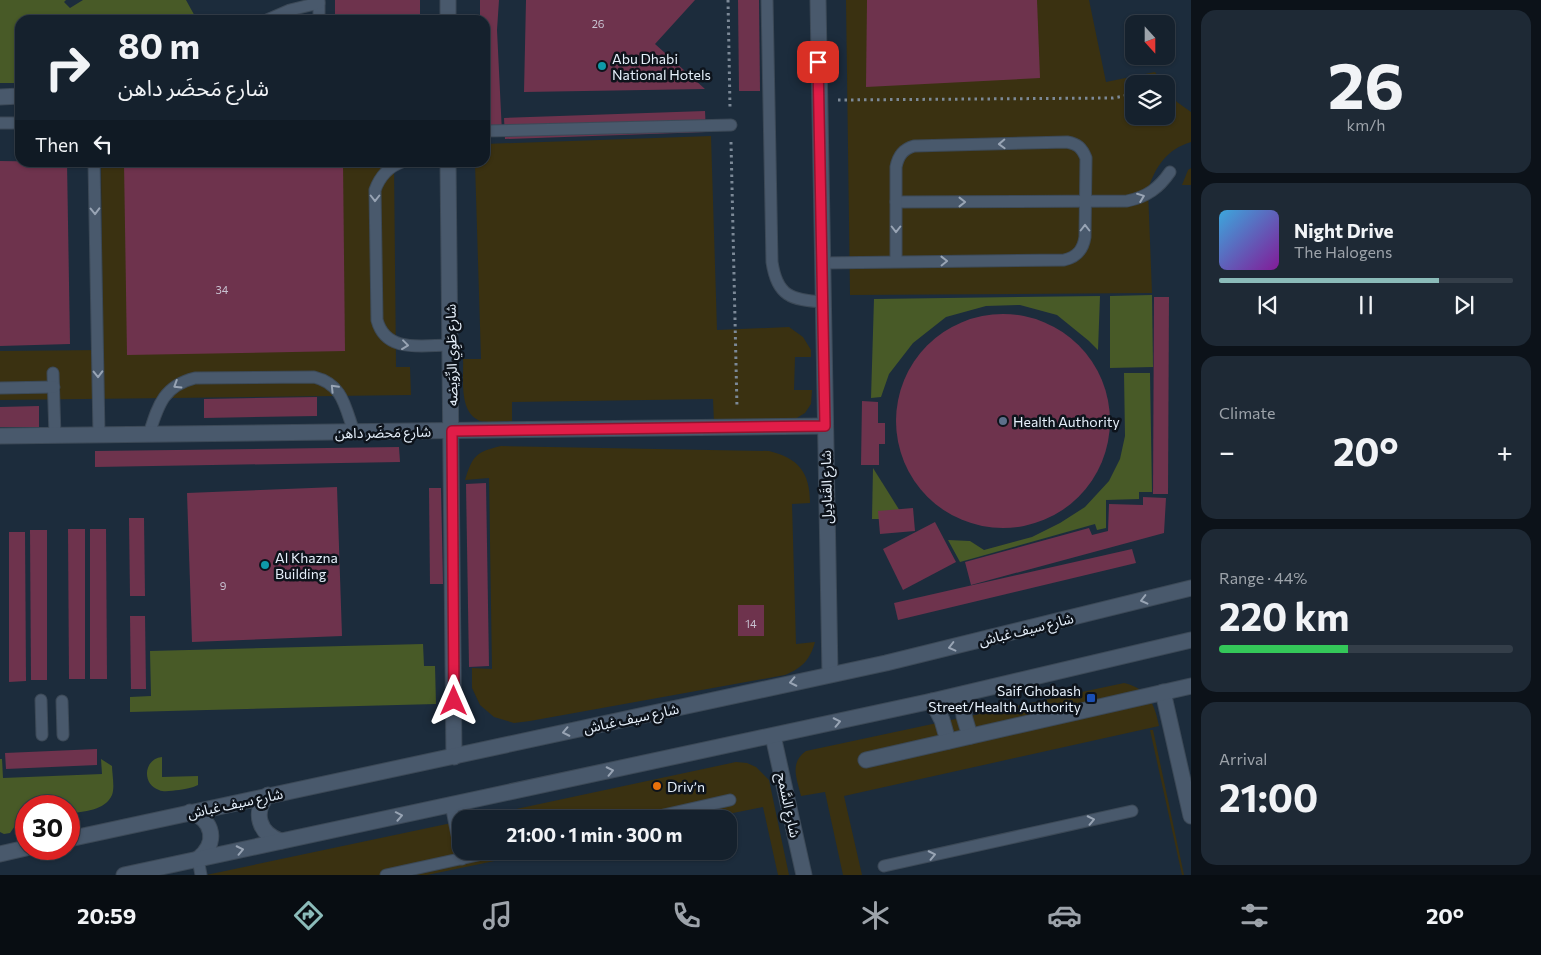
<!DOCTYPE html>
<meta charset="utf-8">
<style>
:root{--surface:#15212d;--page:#1e2935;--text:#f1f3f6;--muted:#9da3aa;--line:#343e49;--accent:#8bbbb9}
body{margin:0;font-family:Commissioner,"Noto Sans Arabic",sans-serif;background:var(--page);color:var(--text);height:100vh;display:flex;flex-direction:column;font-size:19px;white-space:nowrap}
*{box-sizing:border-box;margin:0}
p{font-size:16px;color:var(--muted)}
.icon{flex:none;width:28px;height:28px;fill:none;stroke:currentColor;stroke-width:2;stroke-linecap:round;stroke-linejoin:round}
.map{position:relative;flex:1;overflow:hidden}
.sheet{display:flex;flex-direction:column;gap:10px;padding:10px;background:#0c1219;width:350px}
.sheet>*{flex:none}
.top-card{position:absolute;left:15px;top:15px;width:475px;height:152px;border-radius:15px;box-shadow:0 1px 4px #0004,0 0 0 1px var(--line);background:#15212d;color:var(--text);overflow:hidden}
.needle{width:32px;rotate:159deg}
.tools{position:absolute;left:1125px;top:15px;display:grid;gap:10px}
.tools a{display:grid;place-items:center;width:50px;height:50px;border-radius:10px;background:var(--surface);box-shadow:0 1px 4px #0004,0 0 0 1px var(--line);font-size:25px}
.speed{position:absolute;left:15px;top:795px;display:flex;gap:10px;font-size:25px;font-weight:700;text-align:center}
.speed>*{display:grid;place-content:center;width:65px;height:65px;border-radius:50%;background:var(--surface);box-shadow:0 1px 4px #0004,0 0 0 1px var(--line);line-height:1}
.speed .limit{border:8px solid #d22;background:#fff;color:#111}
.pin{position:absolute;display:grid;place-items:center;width:42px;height:42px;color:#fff;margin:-21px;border-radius:10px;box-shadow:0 2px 8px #0006}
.me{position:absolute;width:55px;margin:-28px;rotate:0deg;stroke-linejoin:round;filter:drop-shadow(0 0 4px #0008)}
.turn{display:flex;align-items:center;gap:18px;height:105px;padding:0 20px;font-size:22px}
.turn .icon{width:65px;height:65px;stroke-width:2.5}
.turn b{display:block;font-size:35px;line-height:42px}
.then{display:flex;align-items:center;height:48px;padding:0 20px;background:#0003;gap:10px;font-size:19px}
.big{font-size:38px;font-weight:700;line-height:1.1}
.sheet .card{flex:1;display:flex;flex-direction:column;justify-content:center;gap:8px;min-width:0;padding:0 18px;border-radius:15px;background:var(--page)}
.sheet .dial{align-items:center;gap:0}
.dial b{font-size:65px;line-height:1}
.song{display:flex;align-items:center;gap:15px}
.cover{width:60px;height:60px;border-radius:8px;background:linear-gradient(135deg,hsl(200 70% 55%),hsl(290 70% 35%))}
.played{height:5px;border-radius:2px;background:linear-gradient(90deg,var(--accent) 75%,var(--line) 75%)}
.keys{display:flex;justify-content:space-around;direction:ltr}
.heat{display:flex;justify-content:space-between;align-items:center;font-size:28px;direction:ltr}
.charge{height:8px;border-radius:4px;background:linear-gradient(90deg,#34c759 44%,var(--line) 0)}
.trip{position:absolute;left:452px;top:810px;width:285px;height:50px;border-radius:15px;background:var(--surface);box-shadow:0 1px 4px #0004,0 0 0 1px var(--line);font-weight:700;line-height:50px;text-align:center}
.dock{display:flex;height:80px;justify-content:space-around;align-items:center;background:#080d12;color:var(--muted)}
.dock .icon{width:35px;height:35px}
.dock .on{color:var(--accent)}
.dock b{font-size:22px;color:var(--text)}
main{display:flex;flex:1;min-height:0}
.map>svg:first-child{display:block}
.green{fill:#485a27}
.sand{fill:#3a3111}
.building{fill:#6e334d}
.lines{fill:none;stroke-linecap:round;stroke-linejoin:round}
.service-casing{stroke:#3c4957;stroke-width:13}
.minor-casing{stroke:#3c4957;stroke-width:17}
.tertiary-casing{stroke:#3c4957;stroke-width:17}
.path{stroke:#7c8997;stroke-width:3;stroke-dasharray:2.5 4;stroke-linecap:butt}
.service{stroke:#49596c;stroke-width:11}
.minor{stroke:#49596c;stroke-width:15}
.tertiary{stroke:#49596c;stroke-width:15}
.oneway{stroke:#98a4b4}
.route-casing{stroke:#92132f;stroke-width:12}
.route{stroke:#e11d48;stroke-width:9}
.culture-dot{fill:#0f9aa8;stroke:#0d131b;stroke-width:2}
.service-dot{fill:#5c6f8a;stroke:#0d131b;stroke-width:2}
.transit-dot{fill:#1a4fb4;stroke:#0d131b;stroke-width:2}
.food-dot{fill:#e8710a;stroke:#0d131b;stroke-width:2}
.labels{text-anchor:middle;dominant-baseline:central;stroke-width:5;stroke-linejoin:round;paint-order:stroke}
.number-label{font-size:11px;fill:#c8c1d0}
.poi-label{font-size:14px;fill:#e6f0fb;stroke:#0d131b;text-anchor:start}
.street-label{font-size:14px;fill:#e6f0fb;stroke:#0d131b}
</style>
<main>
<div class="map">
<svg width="1191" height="875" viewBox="0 0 1191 875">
<rect width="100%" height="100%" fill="#1c2c3c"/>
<g class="green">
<polygon points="0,0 66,0 64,2 70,8 83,0 186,0 197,20 20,20 20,83 0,83"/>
<polygon points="1152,295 1153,367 1110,368 1110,296"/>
<polygon points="1100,296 1098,350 1089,341 1057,315 1020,305 986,306 946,317 913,343 889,374 881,397 871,398 874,299"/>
<polygon points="1124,373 1150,373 1152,492 1139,492 1139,499 1106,500 1106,528 1097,530 1095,524 960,562 948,540 970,541 984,550 1032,537 1060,523 1085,507 1109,481 1120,459 1125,436"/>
<polygon points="873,468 905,519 872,519"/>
<polygon points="423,644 424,666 435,666 436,704 130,712 130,697 151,696 150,651"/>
<path d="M162,757v20l36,-1v9c-6,3 -13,4 -19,5 -6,0 -14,3 -20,0 -17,-5 -16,-31 3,-33z"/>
<path d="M0,759h2l1,19 99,-4 -1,-15 11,7c0,8 3,21 0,29 -7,16 -29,16 -43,19v-8h-43v16l-9,1 -7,10 -6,1 -4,-2z"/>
</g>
<g class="sand">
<path d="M846,0h243l17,82 49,-10 9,12h-30v32h32v-29l11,15 14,10v30c-24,7 -36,25 -43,48l4,103 -302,2z"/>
<path d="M711,136l6,194 72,-3 14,10 8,13v7h-16l-1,33h18l-1,14 -6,9 -15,9 -76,1 -1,-24 -201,3v19c-7,0 -25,2 -32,0 -22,-9 -16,-43 -17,-62h18l-6,-196 10,-1v-18z"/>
<polygon points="101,163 394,163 396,367 410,367 411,395 0,400 0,351 103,350"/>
<polygon points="1191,168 1191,185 1182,185 1188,170"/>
<path d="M501,446l268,5c29,7 41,21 41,52l-18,1 4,140 19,-2c-5,18 -13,26 -30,33l-255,46 -16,2 -20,-6 -14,-12 -8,-17v-20l20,1 -3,-191 -24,2c8,-25 11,-28 36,-34z"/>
<path d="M1124,683c23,5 31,21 35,43l-315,70 18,79h-19l-18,-83 -24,4c-4,-17 -12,-33 5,-45z"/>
<polygon points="1150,730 1153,730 1184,875 1182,875"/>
<polygon points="736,762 747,763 756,767 769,780 789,875 778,875 763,807 703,819 470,819"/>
<polygon points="461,821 461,851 543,851 427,875 206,875"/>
</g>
<g class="building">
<rect x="335" y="0" width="85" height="20"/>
<polygon points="480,0 499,0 497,30 502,133 486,135 485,20 480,20"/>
<polygon points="526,0 695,0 655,44 705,89 524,92"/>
<polygon points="738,0 759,0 760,91 739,91"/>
<polygon points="867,0 1037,0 1040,78 866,87"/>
<polygon points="705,111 706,132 505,139 504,118"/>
<polygon points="0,161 67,162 70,344 0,346"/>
<polygon points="124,162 343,162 345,351 127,355"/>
<polygon points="1154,297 1169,297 1168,494 1153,494"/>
<circle cx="1003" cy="421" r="107"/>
<polygon points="317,397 317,416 204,418 204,399"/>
<polygon points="862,401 878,402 878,423 885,423 885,444 879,444 879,465 861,465"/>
<polygon points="39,406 39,427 0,427 0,407"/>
<polygon points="399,447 400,462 95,467 95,451"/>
<polygon points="486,483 489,666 469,667 466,484"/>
<polygon points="337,487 342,636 192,642 187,493"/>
<polygon points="429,488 441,488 443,584 430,584"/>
<polygon points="1143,497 1166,498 1164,533 971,585 965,562 1089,528 1092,535 1108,531 1109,504 1143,505"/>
<polygon points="913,508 915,531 880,534 878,511"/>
<polygon points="129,518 144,518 145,596 130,596"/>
<polygon points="935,522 956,562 903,590 883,549"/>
<polygon points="68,529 85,529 85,679 69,679"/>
<polygon points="90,529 106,529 107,679 90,679"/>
<polygon points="30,530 47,530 47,680 31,680"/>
<polygon points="9,532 25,532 26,681 9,682"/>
<polygon points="1132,549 1136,563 898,620 894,603"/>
<rect x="738" y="605" width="26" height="31"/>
<polygon points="130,616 145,616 146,689 131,689"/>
<polygon points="97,749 97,765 6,769 5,753"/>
</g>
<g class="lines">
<defs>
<g id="service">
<polyline points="319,0 319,20"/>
<path d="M767,0l5,262c5,34 19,38 51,40"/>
<polyline points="267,20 290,10 319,3"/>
<polyline points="0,123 20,123"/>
<polyline points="485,131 731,125"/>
<polyline points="94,162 99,435"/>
<path d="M402,162c-14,5 -22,14 -27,28l2,130c9,34 46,25 73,25"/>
<path d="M896,202l231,-1c20,-4 32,-13 43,-29"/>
<path d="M822,263l242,-3c13,-3 19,-10 21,-23l1,-79c-4,-10 -8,-14 -19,-16l-153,4c-11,3 -16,10 -18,21v95"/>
<polyline points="53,373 55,436"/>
<polyline points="0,388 54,387"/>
<path d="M149,434c9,-28 14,-48 46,-56l119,-1c29,7 31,30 40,55"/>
<polyline points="41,700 42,735"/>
<polyline points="62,701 63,735"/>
<polyline points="451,805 462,859"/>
<polyline points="646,819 730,800"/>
<polyline points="198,859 201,875"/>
<polyline points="884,866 1132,811"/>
<polyline points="386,875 496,851"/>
</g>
<g id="minor">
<polyline points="448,0 448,20"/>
<polyline points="818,0 830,674"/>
<polyline points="0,97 20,96"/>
<polyline points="448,162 454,757"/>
<polyline points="0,436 825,426"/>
<polyline points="1163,692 1191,816"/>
<polyline points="964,694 964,716 970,736"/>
<polyline points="932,701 942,720 948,741"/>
<polyline points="773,736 804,875"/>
<polyline points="866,760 1191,686"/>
</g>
<g id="tertiary">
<path d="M268,795c-16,17 -9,39 13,46"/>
<path d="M190,812c24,8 28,31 8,47"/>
<polyline points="69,839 886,663 1191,588"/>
<polyline points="0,854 26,848"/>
<polyline points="124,875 932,701 1191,640"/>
</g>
</defs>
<use href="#service" class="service-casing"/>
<use href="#minor" class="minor-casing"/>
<use href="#tertiary" class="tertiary-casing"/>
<g class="path">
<polyline points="728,0 730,108"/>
<polyline points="1166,88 1177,86"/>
<polyline points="838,100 1113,98 1134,94"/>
<polyline points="731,142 737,408"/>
</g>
<use href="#service" class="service"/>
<use href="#minor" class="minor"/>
<use href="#tertiary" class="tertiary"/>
</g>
<defs><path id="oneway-chevron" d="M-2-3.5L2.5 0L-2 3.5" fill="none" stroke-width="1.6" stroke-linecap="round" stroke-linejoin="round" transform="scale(1.25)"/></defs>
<g class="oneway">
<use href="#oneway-chevron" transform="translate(1002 144) rotate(178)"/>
<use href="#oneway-chevron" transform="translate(1141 197) rotate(-21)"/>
<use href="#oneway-chevron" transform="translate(375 198) rotate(90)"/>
<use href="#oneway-chevron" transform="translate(962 202)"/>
<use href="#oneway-chevron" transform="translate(95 211) rotate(89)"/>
<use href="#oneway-chevron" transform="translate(1085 228) rotate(-90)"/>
<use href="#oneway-chevron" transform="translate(896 229) rotate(90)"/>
<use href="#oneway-chevron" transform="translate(944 261) rotate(-1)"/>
<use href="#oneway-chevron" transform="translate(405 345) rotate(7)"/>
<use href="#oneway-chevron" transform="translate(98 374) rotate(89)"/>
<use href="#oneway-chevron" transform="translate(177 385) rotate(148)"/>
<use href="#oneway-chevron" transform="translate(334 388) rotate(-134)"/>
<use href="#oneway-chevron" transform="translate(1144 600) rotate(166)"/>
<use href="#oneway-chevron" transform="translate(952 647) rotate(166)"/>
<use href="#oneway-chevron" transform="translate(793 682) rotate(168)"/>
<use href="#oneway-chevron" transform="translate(837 722) rotate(-12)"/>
<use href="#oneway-chevron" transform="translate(566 732) rotate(168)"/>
<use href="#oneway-chevron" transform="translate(610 771) rotate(-12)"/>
<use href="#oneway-chevron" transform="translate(399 816) rotate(-11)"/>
<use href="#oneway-chevron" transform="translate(1091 820) rotate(-12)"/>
<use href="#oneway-chevron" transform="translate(240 850) rotate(-12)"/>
<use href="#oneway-chevron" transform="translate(932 855) rotate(-12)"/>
</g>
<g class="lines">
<defs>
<polyline id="route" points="454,701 452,431 825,426 818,62"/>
</defs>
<use href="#route" class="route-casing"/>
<use href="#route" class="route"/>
</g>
<g class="culture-dot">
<circle cx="602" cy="66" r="5"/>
<circle cx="265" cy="565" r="5"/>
</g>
<circle class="service-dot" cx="1003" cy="421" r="5"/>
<rect class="transit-dot" x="1086" y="693" width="10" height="10" rx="2.5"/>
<circle class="food-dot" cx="657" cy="786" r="5"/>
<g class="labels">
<g class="number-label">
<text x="598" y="23">26</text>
<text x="222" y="289">34</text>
<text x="223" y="585">9</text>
<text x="751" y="623">14</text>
</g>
<g class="poi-label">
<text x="612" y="58">Abu Dhabi<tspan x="612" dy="16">National Hotels</tspan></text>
<text x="1013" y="421">Health Authority</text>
<text x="275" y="557">Al Khazna<tspan x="275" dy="16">Building</tspan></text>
<text x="1081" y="690" text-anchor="end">Saif Ghobash<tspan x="1081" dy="16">Street/Health Authority</tspan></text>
<text x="667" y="786">Driv’n</text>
</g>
<g class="street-label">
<text transform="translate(451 355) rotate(-91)">شارع طَوِي الرِّوَيضه</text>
<text transform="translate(383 432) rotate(-1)">شارع مَحضَر داهن</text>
<text transform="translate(826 487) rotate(-91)">شارع القَنادِيل</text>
<text transform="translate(1026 629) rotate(-14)">شارع سيف غباش</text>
<text transform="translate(631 718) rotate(-12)">شارع سيف غباش</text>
<text transform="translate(235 803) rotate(-12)">شارع سيف غباش</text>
<text transform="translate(789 805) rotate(78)">شارع السَّمح</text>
</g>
</g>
</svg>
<div class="tools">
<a><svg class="needle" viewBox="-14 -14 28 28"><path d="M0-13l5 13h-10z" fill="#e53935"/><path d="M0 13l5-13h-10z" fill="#9da3aa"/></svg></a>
<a><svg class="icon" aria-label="layers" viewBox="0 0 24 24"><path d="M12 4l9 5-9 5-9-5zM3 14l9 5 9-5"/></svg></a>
</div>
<div class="speed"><div class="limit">30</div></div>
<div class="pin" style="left:818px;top:62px;background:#d93025"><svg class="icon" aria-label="arrive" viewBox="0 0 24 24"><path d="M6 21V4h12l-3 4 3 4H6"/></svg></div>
<svg class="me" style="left:454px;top:701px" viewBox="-20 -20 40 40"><path d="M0-17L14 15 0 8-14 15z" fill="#e11d48" stroke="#fff" stroke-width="4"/></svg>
<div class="trip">21:00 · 1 min · 300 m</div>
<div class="top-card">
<div class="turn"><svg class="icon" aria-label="right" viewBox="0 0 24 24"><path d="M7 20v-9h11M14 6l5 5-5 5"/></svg><div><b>80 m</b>شارع مَحضَر داهن</div></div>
<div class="then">Then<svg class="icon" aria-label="left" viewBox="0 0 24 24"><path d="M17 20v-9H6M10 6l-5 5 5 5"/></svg></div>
</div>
</div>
<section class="sheet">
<div class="card dial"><b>26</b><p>km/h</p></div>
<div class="card">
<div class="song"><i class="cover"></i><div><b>Night Drive</b><p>The Halogens</p></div></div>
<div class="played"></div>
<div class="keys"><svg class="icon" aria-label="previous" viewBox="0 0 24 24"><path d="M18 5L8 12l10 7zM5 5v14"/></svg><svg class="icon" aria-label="pause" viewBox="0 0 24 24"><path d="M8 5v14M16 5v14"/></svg><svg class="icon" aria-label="next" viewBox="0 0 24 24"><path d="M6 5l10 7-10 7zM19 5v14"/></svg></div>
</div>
<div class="card"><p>Climate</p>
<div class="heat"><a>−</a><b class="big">20°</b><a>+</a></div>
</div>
<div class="card"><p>Range · 44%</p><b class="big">220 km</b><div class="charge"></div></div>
<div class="card"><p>Arrival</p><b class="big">21:00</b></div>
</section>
</main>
<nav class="dock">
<b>20:59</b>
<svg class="icon on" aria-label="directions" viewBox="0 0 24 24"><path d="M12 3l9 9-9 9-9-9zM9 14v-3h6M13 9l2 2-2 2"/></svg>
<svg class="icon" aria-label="music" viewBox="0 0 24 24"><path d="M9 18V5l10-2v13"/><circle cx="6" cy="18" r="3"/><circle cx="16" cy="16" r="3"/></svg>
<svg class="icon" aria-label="phone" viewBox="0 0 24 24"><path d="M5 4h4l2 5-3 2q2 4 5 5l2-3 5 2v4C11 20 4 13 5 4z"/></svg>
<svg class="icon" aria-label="climate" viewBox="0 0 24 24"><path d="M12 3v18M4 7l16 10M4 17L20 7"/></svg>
<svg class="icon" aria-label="car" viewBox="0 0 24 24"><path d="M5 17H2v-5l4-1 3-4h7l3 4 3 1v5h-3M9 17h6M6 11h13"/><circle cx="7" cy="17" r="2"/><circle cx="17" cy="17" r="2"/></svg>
<svg class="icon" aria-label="filters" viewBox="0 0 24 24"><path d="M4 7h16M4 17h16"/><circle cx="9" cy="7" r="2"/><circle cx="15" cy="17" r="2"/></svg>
<b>20°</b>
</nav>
